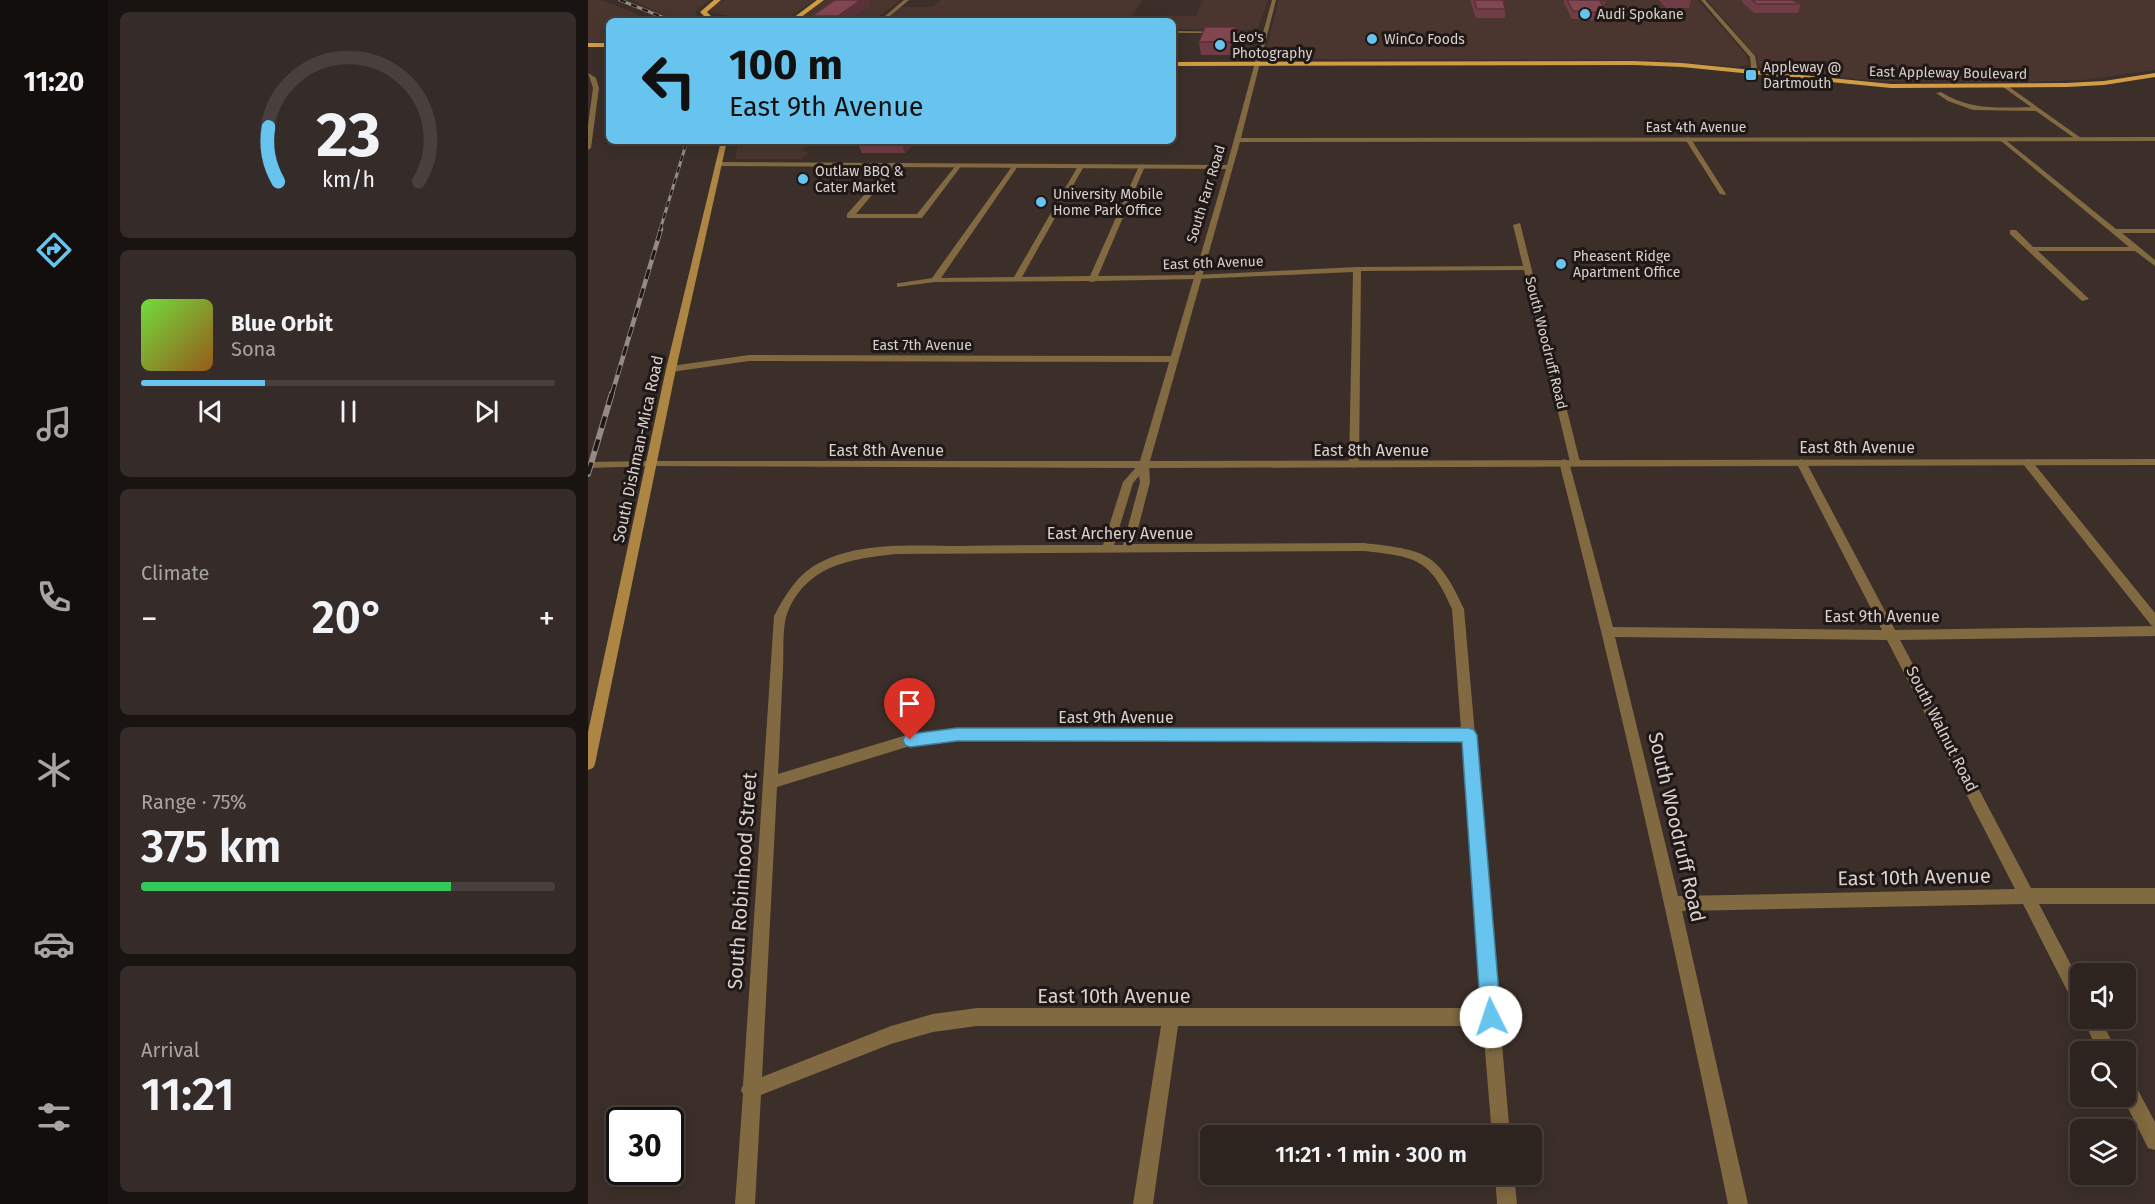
<!DOCTYPE html>
<meta charset="utf-8">
<style>
:root{--surface:#2d231f;--page:#352b28;--text:#f1f3f6;--muted:#a7a4a4;--line:#48403d;--accent:#66c4ef}
body{margin:0;font-family:"Fira Sans",sans-serif;background:var(--page);color:var(--text);height:100vh;display:flex;flex-direction:column;font-size:22px;white-space:nowrap}
*{box-sizing:border-box;margin:0}
p{font-size:20px;color:var(--muted)}
.icon{flex:none;width:33px;height:33px;fill:none;stroke:currentColor;stroke-width:2;stroke-linecap:round;stroke-linejoin:round}
.map{position:relative;flex:1;overflow:hidden}
.details{display:flex;flex-direction:column;gap:12px;padding:12px;background:#191311;width:480px}
.details>*{flex:none}
.top-card{position:absolute;left:18px;top:18px;width:570px;height:126px;border-radius:9px;box-shadow:0 3px 15px #0003,0 0 0 2px var(--line);background:#66c4ef;color:#111;overflow:hidden}
.controls{position:absolute;left:1482px;top:963px;display:grid;gap:12px}
.controls a{display:grid;place-items:center;width:66px;height:66px;border-radius:9px;background:var(--surface);box-shadow:0 3px 15px #0003,0 0 0 2px var(--line);font-size:30px}
.speed{position:absolute;left:18px;top:1107px;display:flex;gap:12px;font-size:30px;font-weight:700;text-align:center}
.speed>*{display:grid;place-content:center;width:78px;height:78px;border-radius:50%;background:var(--surface);box-shadow:0 3px 15px #0003,0 0 0 2px var(--line);line-height:1}
.speed .limit{border:3px solid #111;border-radius:9px;background:#fff;color:#111}
.pin{position:absolute;display:grid;place-items:center;width:51px;height:51px;color:#fff;margin:-62px -26px;border-radius:50% 50% 50% 0;rotate:-45deg;box-shadow:0 0 6px #0007}
.pin .icon{rotate:45deg}
.me{position:absolute;width:66px;margin:-33px;rotate:356deg;stroke-linejoin:round;filter:drop-shadow(0 0 4px #0008)}
.turn{display:flex;align-items:center;gap:21px;height:126px;padding:0 24px;font-size:27px}
.turn .icon{width:78px;height:78px;stroke-width:2.5}
.turn b{display:block;font-size:42px;line-height:51px}
.big{font-size:45px;font-weight:600;line-height:1.1}
.details .tile{flex:1;display:flex;flex-direction:column;justify-content:center;gap:9px;min-width:0;padding:0 21px;border-radius:9px;background:var(--page)}
.details .dial{align-items:center;gap:0}
.dial svg{height:156px;overflow:visible;fill:none;stroke:var(--line);stroke-width:7;stroke-linecap:round;text-anchor:middle}
.dial text{fill:var(--text);stroke:none}
.song{display:flex;align-items:center;gap:18px}
.cover{width:72px;height:72px;border-radius:9px;background:linear-gradient(135deg,hsl(100 70% 55%),hsl(30 70% 35%))}
.played{height:6px;border-radius:3px;background:linear-gradient(90deg,var(--accent) 30%,var(--line) 30%)}
.keys{display:flex;justify-content:space-around;direction:ltr}
.heat{display:flex;justify-content:space-between;align-items:center;font-size:33px;direction:ltr}
.charge{height:9px;border-radius:4px;background:linear-gradient(90deg,#34c759 75%,var(--line) 0)}
.trip{position:absolute;left:612px;top:1125px;width:342px;height:60px;border-radius:9px;background:var(--surface);box-shadow:0 3px 15px #0003,0 0 0 2px var(--line);font-weight:600;line-height:60px;text-align:center}
main{display:flex;flex:1;min-height:0}
.tab-bar{display:flex;flex-direction:column;width:108px;justify-content:space-around;align-items:center;background:#120e0c;color:var(--muted)}
.tab-bar .icon{width:42px;height:42px}
.tab-bar .selected{color:var(--accent)}
.tab-bar b{font-size:27px;color:var(--text)}
.map>svg:first-child{display:block}
.built{fill:#4a362e}
.lines{fill:none;stroke-linecap:round;stroke-linejoin:round}
.minor{fill:#816941;fill-rule:evenodd}
.tertiary{fill:#816941;fill-rule:evenodd}
.secondary{fill:#ae8644;fill-rule:evenodd}
.primary{fill:#d09d44;fill-rule:evenodd}
.rail-far2-casing{stroke:#958a85;stroke-width:3}
.rail-far1-casing{stroke:#958a85;stroke-width:4.5}
.rail-casing{stroke:#958a85;stroke-width:6}
.rail-far2{stroke:#1f1816;stroke-width:2;stroke-dasharray:6;stroke-linecap:butt}
.rail-far1{stroke:#1f1816;stroke-width:3;stroke-dasharray:10;stroke-linecap:butt}
.rail{stroke:#1f1816;stroke-width:4;stroke-dasharray:12;stroke-linecap:butt}
.wall{fill:#703c46}
.shaded-wall{fill:#5b3139}
.building{fill:#824651;stroke:#5b3139;stroke-width:1.5}
.route{fill:#66c4ef;stroke:#427f9b;stroke-width:1.5}
.poi-dot{fill:#66c4ef;stroke:#1f1816;stroke-width:2}
.labels{text-anchor:middle;dominant-baseline:central;stroke-width:6;stroke-linejoin:round;paint-order:stroke}
.far-poi-label{font-size:14px;fill:#dad1cd;stroke:#1f1816;text-anchor:start}
.far-street-label{font-size:14px;fill:#dad1cd;stroke:#1f1816}
.street-label{font-size:16px;fill:#dad1cd;stroke:#1f1816}
.near-street-label{font-size:20px;fill:#dad1cd;stroke:#1f1816}
</style>
<main>
<nav class="tab-bar">
<b>11:20</b>
<svg class="icon selected" aria-label="directions" viewBox="0 0 24 24"><path d="M12 3l9 9-9 9-9-9zM9 14v-3h6M13 9l2 2-2 2"/></svg>
<svg class="icon" aria-label="music" viewBox="0 0 24 24"><path d="M9 18V5l10-2v13"/><circle cx="6" cy="18" r="3"/><circle cx="16" cy="16" r="3"/></svg>
<svg class="icon" aria-label="phone" viewBox="0 0 24 24"><path d="M5 4h4l2 5-3 2q2 4 5 5l2-3 5 2v4C11 20 4 13 5 4z"/></svg>
<svg class="icon" aria-label="climate" viewBox="0 0 24 24"><path d="M12 3v18M4 7l16 10M4 17L20 7"/></svg>
<svg class="icon" aria-label="car" viewBox="0 0 24 24"><path d="M5 17H2v-5l4-1 3-4h7l3 4 3 1v5h-3M9 17h6M6 11h13"/><circle cx="7" cy="17" r="2"/><circle cx="17" cy="17" r="2"/></svg>
<svg class="icon" aria-label="filters" viewBox="0 0 24 24"><path d="M4 7h16M4 17h16"/><circle cx="9" cy="7" r="2"/><circle cx="15" cy="17" r="2"/></svg>
</nav>
<section class="details">
<div class="tile dial"><svg viewBox="0 0 100 80">
<path d="M14 69A42 42 0 1 1 86 69"/>
<path d="M14 69A42 42 0 0 1 9 41" stroke="#66c4ef"/>
<text x="50" y="56" font-size="32" font-weight="700">23</text>
<text x="50" y="72" font-size="11">km/h</text>
</svg></div>
<div class="tile">
<div class="song"><i class="cover"></i><div><b>Blue Orbit</b><p>Sona</p></div></div>
<div class="played"></div>
<div class="keys"><svg class="icon" aria-label="previous" viewBox="0 0 24 24"><path d="M18 5L8 12l10 7zM5 5v14"/></svg><svg class="icon" aria-label="pause" viewBox="0 0 24 24"><path d="M8 5v14M16 5v14"/></svg><svg class="icon" aria-label="next" viewBox="0 0 24 24"><path d="M6 5l10 7-10 7zM19 5v14"/></svg></div>
</div>
<div class="tile"><p>Climate</p>
<div class="heat"><a>−</a><b class="big">20°</b><a>+</a></div>
</div>
<div class="tile"><p>Range · 75%</p><b class="big">375 km</b><div class="charge"></div></div>
<div class="tile"><p>Arrival</p><b class="big">11:21</b></div>
</section>
<div class="map">
<svg width="1567" height="1204" viewBox="0 0 1567 1204">
<rect width="100%" height="100%" fill="#3c2f29"/>
<g class="built">
<polygon points="0,0 12,0 45,12 60,21 21,21 21,42 0,42"/>
<polygon points="44,0 122,0 108,11 108,16 115,21 89,21"/>
<polygon points="136,0 226,0 197,21 167,21 122,12 125,6"/>
<polygon points="237,0 312,0 285,21 208,21"/>
<polygon points="353,0 554,0 541,21 294,21 312,7 344,7"/>
<polygon points="615,0 680,0 669,30 585,29 585,21 568,21 571,16 608,16"/>
<polygon points="691,0 1110,0 1158,55 1161,64 1150,67 1057,60 678,59 676,58"/>
<polygon points="1119,0 1567,0 1567,70 1494,80 1438,82 1293,81 1182,71 1172,68 1168,56"/>
<polygon points="151,141 225,141 213,151 221,152 214,159 151,159 147,158"/>
</g>
<g class="lines">
<g class="minor">
<polygon points="316,0 321,0 296,21 291,21"/>
<polygon points="1113,0 1117,0 1167,56 1169,67 1166,73 1161,72 1163,67 1162,57"/>
<polygon points="585,31 676,32 678,33 585,33"/>
<polygon points="0,73 8,78 11,88 3,148 0,150 0,125 5,88"/>
<path d="M1417,84l76,54v2h-4l-41,-29 -63,-1 -25,-9 -12,-8 5,-1c28,18 58,16 90,15l-28,-20z"/>
<polygon points="1100,137 1103,139 1138,194 1137,195 1132,194 1097,139"/>
<polygon points="1415,138 1528,229 1567,229 1567,233 1534,233 1567,260 1567,266 1547,251 1450,251 1501,299 1494,301 1422,234 1422,230 1428,230 1445,247 1541,247 1413,141 1413,139"/>
<polygon points="304,164 309,165 268,214 329,214 369,164 374,165 334,218 259,218 259,214"/>
<polygon points="427,164 430,166 353,278 426,277 490,166 493,164 496,166 434,277 502,276 551,166 554,164 557,166 510,276 608,275 769,267 935,266 925,225 932,223 992,462 987,465 982,462 936,270 773,271 771,465 766,468 761,465 765,272 608,279 508,281 504,282 500,281 347,282 309,287 309,283 312,283 344,278 425,165"/>
<polygon points="161,355 585,356 590,359 585,362 161,361 83,372 78,369 83,366"/>
<path d="M976,459l5,3 44,165 269,3 -86,-168 5,-3 5,3 89,168 259,-4 -3,-1 -128,-161 -1,-2 5,-3 4,1 124,153v23l-255,4 131,248h124v16h-116l41,78v24l-6,-2 -51,-100 -341,7 66,293h-20c-51,-248 -106,-496 -169,-742zM1027,637l272,3 128,249 -337,7z"/>
<polygon points="63,461 68,464 67,466 0,468 0,462"/>
<path d="M556,462l5,3 1,17 -16,62 230,-1c60,7 74,8 100,66l46,527h-18l-9,-110h-305l-25,178h-20l28,-178h-184l-44,6 -42,12 -130,51 -6,109h-20l8,-110 -2,-4 2,-5 31,-469c12,-22 24,-43 47,-54 40,-21 97,-16 140,-16 47,-1 95,-1 142,-1l20,-63 17,-19zM551,476l1,6 -17,63h-9l19,-62zM776,551c52,6 66,7 88,58l9,120 -504,-1 -47,6 -132,40c2,-35 3,-70 5,-105 1,-15 -1,-41 4,-55 19,-49 63,-55 109,-60zM369,740l505,1 20,267h-505l-44,6 -42,12 -129,51 15,-290 133,-41z"/>
<polygon points="1495,1018 1512,1018 1529,1052 1510,1052"/>
<polygon points="1538,1076 1544,1079 1567,1122 1567,1150 1560,1148 1534,1096 1538,1096"/>
<polygon points="907,1174 926,1174 929,1204 909,1204"/>
</g>
<polygon class="tertiary" points="684,0 688,0 653,138 1567,137 1567,141 652,142 562,461 1567,459 1567,465 556,468 59,466 58,464 63,461 552,461 638,169 130,166 127,164 130,162 639,165"/>
<polygon class="secondary" points="133,141 139,141 88,369 7,764 5,768 0,770 0,732 78,369"/>
<g class="primary">
<polygon points="126,0 133,0 119,12 128,21 121,21 112,12"/>
<polygon points="229,0 236,0 208,21 201,21"/>
<rect x="0" y="43" width="21" height="4"/>
<polygon points="1046,61 1094,63 1303,84 1478,83 1516,81 1567,73 1567,77 1516,85 1478,87 1303,88 1094,67 1046,65 585,66 585,62"/>
</g>
<defs>
<g id="rail-far2">
<polyline points="32,0 84,21"/>
<polyline points="72,230 99,141"/>
</g>
<polyline id="rail-far1" points="24,394 73,229"/>
<polyline id="rail" points="0,474 24,393"/>
</defs>
<use href="#rail-far2" class="rail-far2-casing"/>
<use href="#rail-far1" class="rail-far1-casing"/>
<use href="#rail" class="rail-casing"/>
<use href="#rail-far2" class="rail-far2"/>
<use href="#rail-far1" class="rail-far1"/>
<use href="#rail" class="rail"/>
</g>
<g class="wall">
<polygon points="882,0 915,0 917,9 917,18 888,18"/>
<polygon points="976,0 1017,0 1016,9 1019,13 1017,21 984,19 976,3"/>
<polygon points="1071,0 1103,0 1101,8 1078,8"/>
<polygon points="1154,0 1204,0 1213,4 1210,13 1166,13 1154,2"/>
<polygon points="282,5 260,21 227,21 224,16"/>
<polygon points="649,40 644,55 613,55 611,42"/>
<polygon points="269,141 328,141 317,153 274,153"/>
</g>
<g class="shaded-wall">
<polygon points="273,0 281,0 282,5 260,21 252,21 250,16"/>
<polygon points="648,27 649,40 644,55 643,42"/>
<polygon points="312,141 328,141 317,153"/>
</g>
<g class="building">
<polygon points="247,0 273,0 250,16 224,16"/>
<polygon points="886,0 915,0 917,9 889,9"/>
<polygon points="979,0 1017,0 1017,1 1012,1 1019,13 985,11"/>
<polygon points="1164,0 1204,0 1213,4 1169,4"/>
<polygon points="617,27 648,27 643,42 611,42"/>
</g>
<polygon class="route" points="369,728 881,728 886,730 889,735 913,1017 910,1024 903,1027 896,1024 893,1017 874,742 369,741 322,747 317,745 315,740 317,736 322,734"/>
<g class="poi-dot">
<circle cx="997" cy="14" r="6"/>
<circle cx="784" cy="39" r="6"/>
<circle cx="632" cy="45" r="6"/>
<rect x="1157" y="69" width="12" height="12" rx="3"/>
<circle cx="215" cy="179" r="6"/>
<circle cx="453" cy="202" r="6"/>
<circle cx="973" cy="264" r="6"/>
</g>
<g class="labels">
<g class="far-poi-label">
<text x="1009" y="14">Audi Spokane</text>
<text x="644" y="37">Leo's<tspan x="644" dy="16">Photography</tspan></text>
<text x="796" y="39">WinCo Foods</text>
<text x="1175" y="67">Appleway @<tspan x="1175" dy="16">Dartmouth</tspan></text>
<text x="227" y="171">Outlaw BBQ &amp;<tspan x="227" dy="16">Cater Market</tspan></text>
<text x="465" y="194">University Mobile<tspan x="465" dy="16">Home Park Office</tspan></text>
<text x="985" y="256">Pheasent Ridge<tspan x="985" dy="16">Apartment Office</tspan></text>
</g>
<g class="far-street-label">
<text transform="translate(1360 73) rotate(1)">East Appleway Boulevard</text>
<text x="1108" y="127">East 4th Avenue</text>
<text transform="translate(618 194) rotate(-73)">South Farr Road</text>
<text transform="translate(625 263) rotate(-2)">East 6th Avenue</text>
<text transform="translate(958 343) rotate(76)">South Woodruff Road</text>
<text x="334" y="345">East 7th Avenue</text>
</g>
<g class="street-label">
<text x="1269" y="447">East 8th Avenue</text>
<text transform="translate(50 449) rotate(-78)">South Dishman-Mica Road</text>
<text x="298" y="450">East 8th Avenue</text>
<text x="783" y="450">East 8th Avenue</text>
<text x="532" y="533">East Archery Avenue</text>
<text x="1294" y="616">East 9th Avenue</text>
<text x="528" y="717">East 9th Avenue</text>
<text transform="translate(1354 729) rotate(63)">South Walnut Road</text>
</g>
<g class="near-street-label">
<text transform="translate(1089 827) rotate(77)">South Woodruff Road</text>
<text transform="translate(1326 877) rotate(-1)">East 10th Avenue</text>
<text transform="translate(154 881) rotate(-86)">South Robinhood Street</text>
<text x="526" y="996">East 10th Avenue</text>
</g>
</g>
</svg>
<div class="controls">
<a><svg class="icon" aria-label="sound" viewBox="0 0 24 24"><path d="M4 9h4l5-4v14l-5-4H4zM17 9q2 3 0 6"/></svg></a>
<a><svg class="icon" aria-label="search" viewBox="0 0 24 24"><circle cx="10" cy="10" r="6"/><path d="M15 15l6 6"/></svg></a>
<a><svg class="icon" aria-label="layers" viewBox="0 0 24 24"><path d="M12 4l9 5-9 5-9-5zM3 14l9 5 9-5"/></svg></a>
</div>
<div class="speed"><div class="limit">30</div></div>
<div class="pin" style="left:322px;top:740px;background:#d93025"><svg class="icon" aria-label="arrive" viewBox="0 0 24 24"><path d="M6 21V4h12l-3 4 3 4H6"/></svg></div>
<svg class="me" style="left:903px;top:1017px" viewBox="-20 -20 40 40"><circle r="19" fill="#fff"/><path d="M0-13L10 11 0 6-10 11z" fill="#66c4ef"/></svg>
<div class="trip">11:21 · 1 min · 300 m</div>
<div class="top-card">
<div class="turn"><svg class="icon" aria-label="left" viewBox="0 0 24 24"><path d="M17 20v-9H6M10 6l-5 5 5 5"/></svg><div><b>100 m</b>East 9th Avenue</div></div>
</div>
</div>
</main>
